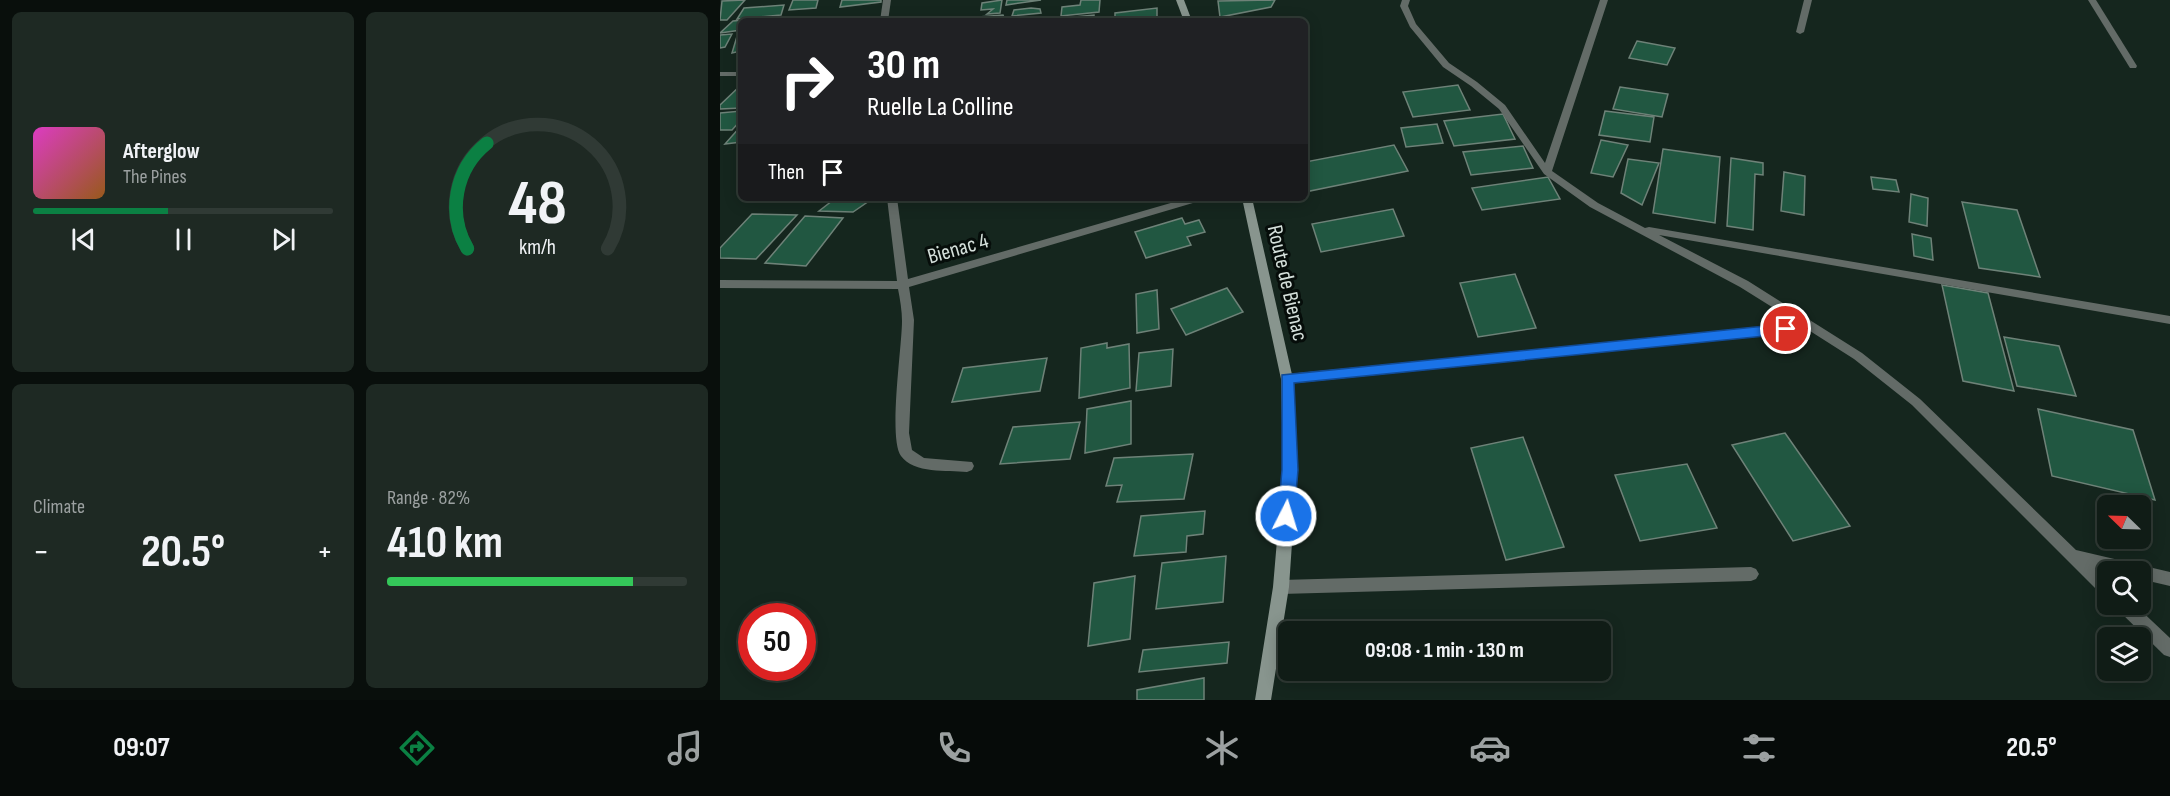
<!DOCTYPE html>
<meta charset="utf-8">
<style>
:root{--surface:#101c16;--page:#1e2923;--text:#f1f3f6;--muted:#9ca1a1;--line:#303a35;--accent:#0b8043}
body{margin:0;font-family:"Sofia Sans Condensed",sans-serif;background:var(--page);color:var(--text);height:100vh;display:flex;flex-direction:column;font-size:22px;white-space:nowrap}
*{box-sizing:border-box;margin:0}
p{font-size:20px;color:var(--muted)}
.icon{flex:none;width:33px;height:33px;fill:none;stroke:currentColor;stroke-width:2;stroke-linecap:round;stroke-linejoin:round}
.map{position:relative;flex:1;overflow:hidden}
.sheet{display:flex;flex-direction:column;gap:12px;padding:12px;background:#090f0c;width:720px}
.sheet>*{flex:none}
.top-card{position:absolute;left:18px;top:18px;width:570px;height:183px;border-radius:9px;box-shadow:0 3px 15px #0003,0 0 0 2px var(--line);background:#202124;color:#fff;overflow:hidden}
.needle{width:39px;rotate:293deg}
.buttons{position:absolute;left:1377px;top:495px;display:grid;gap:12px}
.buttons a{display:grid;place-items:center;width:54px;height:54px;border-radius:9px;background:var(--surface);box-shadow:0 3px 15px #0003,0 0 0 2px var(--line);font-size:30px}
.speed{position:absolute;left:18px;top:603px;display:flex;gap:12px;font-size:30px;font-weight:700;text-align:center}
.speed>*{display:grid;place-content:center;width:78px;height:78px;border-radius:50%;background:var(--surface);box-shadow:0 3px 15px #0003,0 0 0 2px var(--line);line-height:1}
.speed .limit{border:9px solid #d22;background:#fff;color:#111}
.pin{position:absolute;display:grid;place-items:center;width:51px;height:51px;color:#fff;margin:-26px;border:3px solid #fff;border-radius:50%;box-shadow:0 2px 6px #0007}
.me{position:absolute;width:66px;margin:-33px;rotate:5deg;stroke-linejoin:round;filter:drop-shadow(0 0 4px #0008)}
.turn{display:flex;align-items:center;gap:21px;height:126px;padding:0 30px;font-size:27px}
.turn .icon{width:78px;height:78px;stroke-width:2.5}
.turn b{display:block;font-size:42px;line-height:51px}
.then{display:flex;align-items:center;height:57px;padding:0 30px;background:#0003;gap:12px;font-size:22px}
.big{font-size:45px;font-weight:700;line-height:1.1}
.sheet .card{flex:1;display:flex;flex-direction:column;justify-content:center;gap:9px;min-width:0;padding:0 21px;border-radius:9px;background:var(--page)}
.sheet .dial{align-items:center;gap:0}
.dial svg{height:156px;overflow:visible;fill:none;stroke:var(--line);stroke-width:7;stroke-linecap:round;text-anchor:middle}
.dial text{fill:var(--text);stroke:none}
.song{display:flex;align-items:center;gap:18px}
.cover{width:72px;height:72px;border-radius:9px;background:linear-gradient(135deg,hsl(310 70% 55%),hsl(30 70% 35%))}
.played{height:6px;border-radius:3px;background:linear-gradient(90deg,var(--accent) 45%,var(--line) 45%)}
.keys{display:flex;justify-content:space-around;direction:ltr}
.heat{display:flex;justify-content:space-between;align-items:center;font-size:33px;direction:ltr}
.charge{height:9px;border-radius:4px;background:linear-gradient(90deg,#34c759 82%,var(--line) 0)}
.sheet .tiles{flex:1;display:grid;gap:12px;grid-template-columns:repeat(2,1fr)}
.trip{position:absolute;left:558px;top:621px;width:333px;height:60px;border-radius:9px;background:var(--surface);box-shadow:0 3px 15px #0003,0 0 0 2px var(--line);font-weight:700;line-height:60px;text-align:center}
.menu{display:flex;height:96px;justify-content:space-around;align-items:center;background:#060b09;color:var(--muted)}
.menu .icon{width:42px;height:42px}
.menu .selected{color:var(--accent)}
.menu b{font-size:27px;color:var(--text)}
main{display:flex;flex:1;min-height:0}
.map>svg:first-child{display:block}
.building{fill:#215741;stroke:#6e8278;stroke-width:1.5}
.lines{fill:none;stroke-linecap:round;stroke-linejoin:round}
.service{fill:#636b67;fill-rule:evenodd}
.minor{fill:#636b67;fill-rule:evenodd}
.secondary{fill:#88958e;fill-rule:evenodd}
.route{fill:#1a73e8;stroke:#114b97;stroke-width:1.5}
.labels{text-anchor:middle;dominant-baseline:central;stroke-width:6;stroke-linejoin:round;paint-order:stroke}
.street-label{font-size:22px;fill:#d5e0db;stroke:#060d0a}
</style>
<main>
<section class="sheet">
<div class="tiles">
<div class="card">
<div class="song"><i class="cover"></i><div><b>Afterglow</b><p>The Pines</p></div></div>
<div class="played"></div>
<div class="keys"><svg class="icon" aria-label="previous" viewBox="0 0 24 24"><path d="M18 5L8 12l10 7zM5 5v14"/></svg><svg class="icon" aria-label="pause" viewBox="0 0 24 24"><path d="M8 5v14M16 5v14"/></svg><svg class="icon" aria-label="next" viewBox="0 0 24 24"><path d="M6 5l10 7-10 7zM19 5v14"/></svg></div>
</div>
<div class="card dial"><svg viewBox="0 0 100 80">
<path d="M14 69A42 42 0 1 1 86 69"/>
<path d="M14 69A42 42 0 0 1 24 15" stroke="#0b8043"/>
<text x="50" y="56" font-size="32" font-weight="700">48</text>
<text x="50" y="72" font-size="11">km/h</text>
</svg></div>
<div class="card"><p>Climate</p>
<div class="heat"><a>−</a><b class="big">20.5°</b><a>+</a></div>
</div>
<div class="card"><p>Range · 82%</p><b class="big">410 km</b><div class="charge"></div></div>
</div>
</section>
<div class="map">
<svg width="1450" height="700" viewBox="0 0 1450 700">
<rect width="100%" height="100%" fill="#15261e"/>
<g class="building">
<polygon points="25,0 7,20 0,20 2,1"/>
<polygon points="73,0 98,0 96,8 69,10"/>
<polygon points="122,0 161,0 161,2 120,7"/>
<polygon points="282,0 280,13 267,14 273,9 261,10 262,3"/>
<polygon points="287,0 321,0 286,5"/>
<polygon points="361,0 380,0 379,12 341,16 342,7 360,5"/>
<polygon points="555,0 551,7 500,17 498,1"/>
<polygon points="64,5 61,15 17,19 24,8"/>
<polygon points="311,8 320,9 321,13 292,16 294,10"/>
<polygon points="437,8 437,20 395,21 395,13"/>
<polygon points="283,15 285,20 246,21 246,18"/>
<polygon points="374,15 374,21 354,21 354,17"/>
<polygon points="55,17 52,21 21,21 21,30 0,33 13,21"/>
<polygon points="18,33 21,33 21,51 12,53"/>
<polygon points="12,34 5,47 0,48 0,35"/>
<polygon points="917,41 955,48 947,65 909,58"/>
<polygon points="738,85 750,110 693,117 683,92"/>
<polygon points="20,86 21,108 0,109 0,105"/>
<polygon points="900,87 948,94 942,117 893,109"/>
<polygon points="21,111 21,120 12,130 0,130 0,113"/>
<polygon points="885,111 934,117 930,142 879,135"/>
<polygon points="783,114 795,139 734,146 724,121"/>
<polygon points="717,124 723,143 686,147 681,128"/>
<polygon points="20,127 21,142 5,144"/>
<polygon points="881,140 908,145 893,177 871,173"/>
<polygon points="674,145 688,171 585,192 585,162"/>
<polygon points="803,146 813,168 751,175 743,152"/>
<polygon points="943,149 1000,157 995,223 933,213"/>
<polygon points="1011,158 1043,163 1043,175 1035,174 1033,230 1007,226"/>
<polygon points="908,159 939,163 922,205 901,193"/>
<polygon points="1064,172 1085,176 1084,215 1061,211"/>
<polygon points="828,177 840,199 762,210 752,188"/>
<polygon points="1151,177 1176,180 1179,192 1153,189"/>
<polygon points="1191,194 1208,198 1207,226 1189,222"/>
<polygon points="112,201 149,201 133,212 99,211"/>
<polygon points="1242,202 1297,210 1320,277 1259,268"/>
<polygon points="673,209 684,236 601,252 592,224"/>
<polygon points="32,214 77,215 36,259 0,258 0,248"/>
<polygon points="85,216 123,218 86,266 45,263"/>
<polygon points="462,218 465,224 479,220 485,232 467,237 471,245 426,258 415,232"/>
<polygon points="1192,234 1211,238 1213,260 1194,256"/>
<polygon points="795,274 816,328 758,337 740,283"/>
<polygon points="1222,285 1268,293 1294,391 1243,381"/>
<polygon points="507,288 523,312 466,335 451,309"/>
<polygon points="437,290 439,329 417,333 416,294"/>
<polygon points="1284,337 1339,346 1356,396 1297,386"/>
<polygon points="387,343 387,348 409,344 410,388 359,398 361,348"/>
<polygon points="453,349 451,386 416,391 419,353"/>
<polygon points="327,358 320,391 232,402 243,368"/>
<polygon points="411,401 411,444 365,453 367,409"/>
<polygon points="1318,409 1413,430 1435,500 1332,476"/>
<polygon points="360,422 350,459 280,464 293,427"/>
<polygon points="1065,433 1130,526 1073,541 1012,445"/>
<polygon points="803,437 844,547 786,560 751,448"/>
<polygon points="473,454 464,499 397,502 402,485 386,486 394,458"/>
<polygon points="967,464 997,528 920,541 895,475"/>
<polygon points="485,511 483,534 467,536 466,552 414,556 421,516"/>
<polygon points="506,556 503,602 436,609 442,563"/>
<polygon points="415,576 410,639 368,646 374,583"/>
<polygon points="509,642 507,663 419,672 423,650"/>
<polygon points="484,678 484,700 417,700 417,690"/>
</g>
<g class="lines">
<g class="service">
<polygon points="1084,0 1092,0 1084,32 1080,34 1076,32"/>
<polygon points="1368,0 1376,0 1417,66 1416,68 1410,68"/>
<rect x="0" y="72" width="21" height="4"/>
</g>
<g class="minor">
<polygon points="163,0 171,0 168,21 160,21"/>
<polygon points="682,0 690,0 688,6 696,24 729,63 757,82 785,105 825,163 880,0 888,0 832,171 878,203 925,228 929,227 1450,316 1450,324 939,235 1028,281 1142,353 1200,399 1356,550 1450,572 1450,586 1420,579 1420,572 1389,572 1375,568 1388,580 1388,598 1383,596 1192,405 1134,359 1090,331 567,384 563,382 561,379 563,376 567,374 1079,324 1020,287 870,207 824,174 779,109 751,86 723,67 690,27 680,6"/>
<path d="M167,198h10l11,81 280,-81h16l-1,2 -294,87 5,33 -5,113 3,17 12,8 48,4 2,4 -2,4 -5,2c-20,-2 -53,2 -66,-16 -13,-18 1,-109 1,-135 0,-10 -2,-22 -4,-32l-178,-1v-8l177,1z"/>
<polygon points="1031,567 1036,569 1039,574 1036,579 1031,581 561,594 556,592 553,587 556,582 561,580"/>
<polygon points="1394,604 1414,604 1450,638 1450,657 1444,655 1397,609"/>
</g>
<g class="secondary">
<polygon points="456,0 464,0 472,21 464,21"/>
<polygon points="522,198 532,198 573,379 577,470 569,587 551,700 535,700 553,587 563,470 561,379"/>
</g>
</g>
<polygon class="route" points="1066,324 1073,329 1066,334 574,383 578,470 574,516 572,521 561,521 558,516 562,470 562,375"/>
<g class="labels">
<g class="street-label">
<text transform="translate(238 249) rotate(-16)">Bienac 4</text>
<text transform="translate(567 283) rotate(77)">Route de Bienac</text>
</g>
</g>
</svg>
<div class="buttons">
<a><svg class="needle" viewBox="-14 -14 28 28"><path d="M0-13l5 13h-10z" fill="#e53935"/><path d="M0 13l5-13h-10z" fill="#9ca1a1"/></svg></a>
<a><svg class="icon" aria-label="search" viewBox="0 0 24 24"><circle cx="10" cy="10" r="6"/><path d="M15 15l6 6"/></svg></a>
<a><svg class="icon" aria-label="layers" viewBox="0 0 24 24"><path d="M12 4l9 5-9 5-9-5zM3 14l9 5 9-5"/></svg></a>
</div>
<div class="speed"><div class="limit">50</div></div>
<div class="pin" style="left:1066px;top:329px;background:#d93025"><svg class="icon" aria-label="arrive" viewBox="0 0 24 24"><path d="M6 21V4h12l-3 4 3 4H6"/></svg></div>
<svg class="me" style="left:566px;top:516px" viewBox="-20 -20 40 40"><circle r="17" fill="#1a73e8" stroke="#fff" stroke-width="3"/><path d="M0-11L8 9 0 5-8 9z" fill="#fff"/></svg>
<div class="trip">09:08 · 1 min · 130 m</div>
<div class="top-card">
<div class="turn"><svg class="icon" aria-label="right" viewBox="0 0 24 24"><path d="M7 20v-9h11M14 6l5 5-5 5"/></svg><div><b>30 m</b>Ruelle La Colline</div></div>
<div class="then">Then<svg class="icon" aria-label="arrive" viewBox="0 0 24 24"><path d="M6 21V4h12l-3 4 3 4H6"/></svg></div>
</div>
</div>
</main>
<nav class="menu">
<b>09:07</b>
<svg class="icon selected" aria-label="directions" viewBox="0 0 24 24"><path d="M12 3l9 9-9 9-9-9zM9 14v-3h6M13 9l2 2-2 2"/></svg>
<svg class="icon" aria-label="music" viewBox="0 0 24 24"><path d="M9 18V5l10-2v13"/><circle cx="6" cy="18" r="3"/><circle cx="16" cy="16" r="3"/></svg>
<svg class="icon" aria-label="phone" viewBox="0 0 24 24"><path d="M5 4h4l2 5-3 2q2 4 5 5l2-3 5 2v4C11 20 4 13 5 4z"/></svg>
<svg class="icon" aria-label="climate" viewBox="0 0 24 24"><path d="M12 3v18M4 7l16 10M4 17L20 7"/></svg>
<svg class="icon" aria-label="car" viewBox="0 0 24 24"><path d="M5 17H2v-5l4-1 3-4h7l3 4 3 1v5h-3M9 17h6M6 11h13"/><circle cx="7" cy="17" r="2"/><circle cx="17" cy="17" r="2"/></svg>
<svg class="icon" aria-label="filters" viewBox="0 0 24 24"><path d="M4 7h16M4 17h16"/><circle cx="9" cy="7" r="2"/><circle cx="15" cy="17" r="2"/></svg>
<b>20.5°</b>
</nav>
